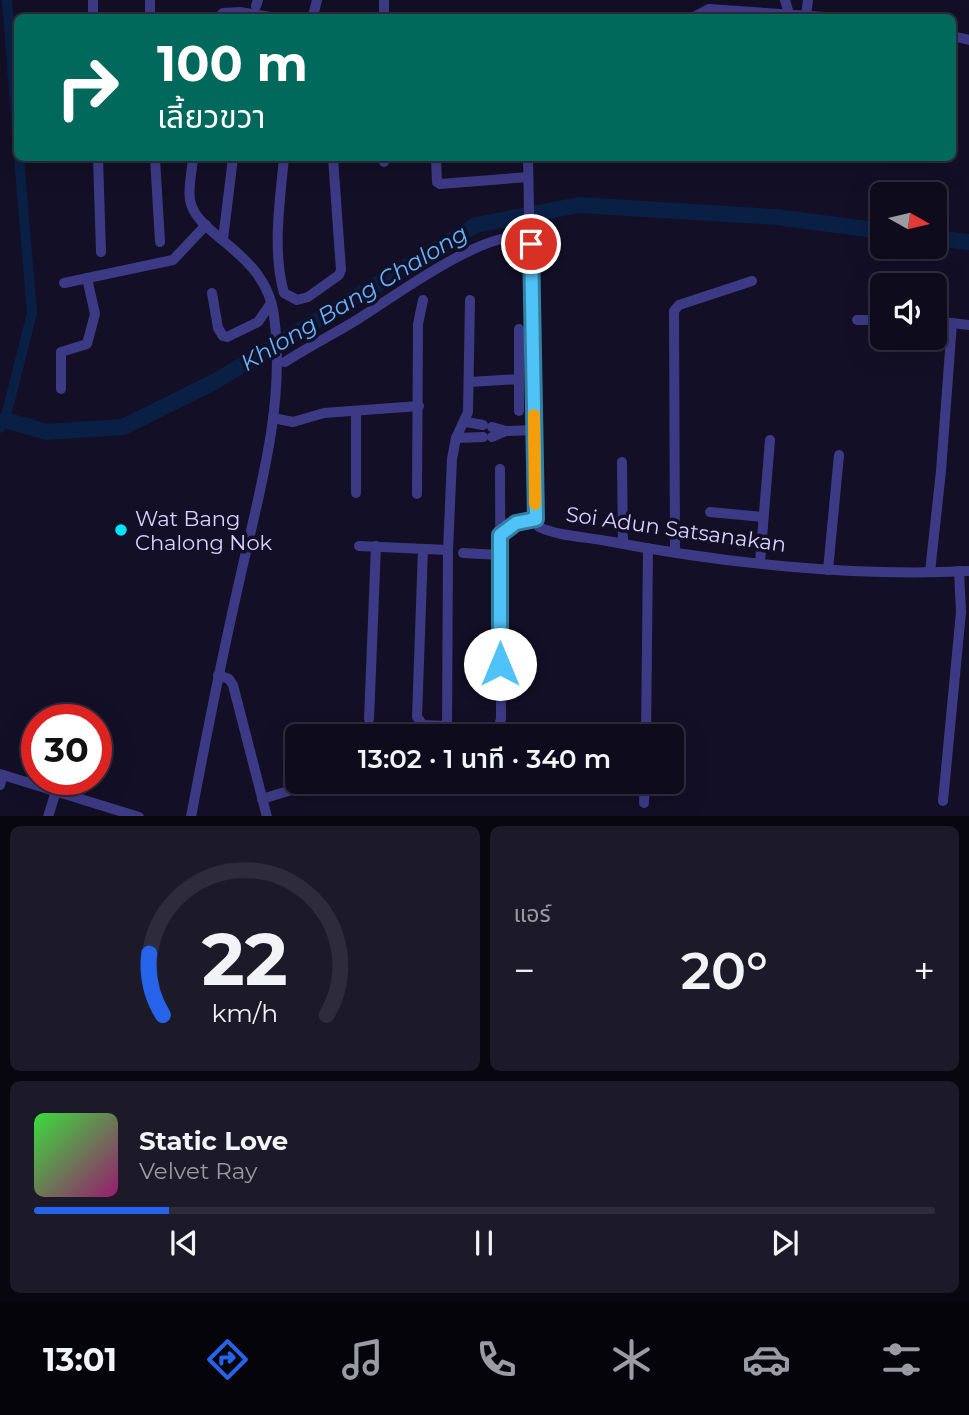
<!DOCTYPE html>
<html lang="th">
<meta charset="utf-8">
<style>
:root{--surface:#0e0b1c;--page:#1c1929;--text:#f1f3f6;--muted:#9b9ba3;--line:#2e2b3b;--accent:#2563eb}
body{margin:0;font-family:Montserrat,"Noto Sans Thai",sans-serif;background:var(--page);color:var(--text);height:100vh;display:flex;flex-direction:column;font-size:26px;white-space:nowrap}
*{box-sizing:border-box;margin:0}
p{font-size:23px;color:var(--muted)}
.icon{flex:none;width:38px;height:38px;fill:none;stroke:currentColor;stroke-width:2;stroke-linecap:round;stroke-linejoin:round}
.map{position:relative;height:816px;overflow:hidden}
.details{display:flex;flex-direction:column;gap:10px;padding:10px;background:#08060f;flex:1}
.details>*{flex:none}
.guide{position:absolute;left:14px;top:14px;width:942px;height:147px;border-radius:10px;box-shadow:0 7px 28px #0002,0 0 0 2px var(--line);background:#00695c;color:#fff;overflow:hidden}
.needle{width:46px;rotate:98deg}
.buttons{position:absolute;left:870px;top:182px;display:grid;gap:14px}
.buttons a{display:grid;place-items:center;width:77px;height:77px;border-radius:10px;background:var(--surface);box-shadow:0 7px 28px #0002,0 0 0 2px var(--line);font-size:35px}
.speed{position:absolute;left:21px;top:704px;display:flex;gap:14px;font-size:35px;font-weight:700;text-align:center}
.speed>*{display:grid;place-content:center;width:91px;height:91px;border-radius:50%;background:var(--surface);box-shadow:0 7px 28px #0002,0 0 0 2px var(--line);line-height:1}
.speed .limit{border:10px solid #d22;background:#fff;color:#111}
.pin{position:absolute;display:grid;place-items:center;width:60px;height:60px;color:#fff;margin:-30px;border:4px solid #fff;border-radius:50%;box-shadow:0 2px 7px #0007}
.me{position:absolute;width:77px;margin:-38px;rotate:0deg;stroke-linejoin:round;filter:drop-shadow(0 0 5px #0008)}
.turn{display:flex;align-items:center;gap:24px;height:147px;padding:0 28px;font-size:32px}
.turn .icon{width:91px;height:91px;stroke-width:2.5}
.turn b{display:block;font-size:49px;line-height:60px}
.big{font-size:52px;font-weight:600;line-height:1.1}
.details .widget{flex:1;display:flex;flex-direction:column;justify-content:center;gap:10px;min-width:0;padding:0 24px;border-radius:10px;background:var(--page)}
.details .dial{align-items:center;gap:0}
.dial svg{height:182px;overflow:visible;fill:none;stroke:var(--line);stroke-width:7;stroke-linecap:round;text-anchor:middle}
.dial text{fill:var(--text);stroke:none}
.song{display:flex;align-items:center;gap:21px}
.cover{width:84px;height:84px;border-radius:10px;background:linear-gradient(135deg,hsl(120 70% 55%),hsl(320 70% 35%))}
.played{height:7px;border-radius:4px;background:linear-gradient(90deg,var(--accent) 15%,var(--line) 15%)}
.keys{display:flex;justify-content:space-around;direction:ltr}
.heat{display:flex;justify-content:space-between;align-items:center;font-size:38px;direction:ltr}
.details .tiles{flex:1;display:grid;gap:10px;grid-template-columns:1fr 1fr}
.widget:last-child{grid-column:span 2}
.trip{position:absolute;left:285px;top:724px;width:399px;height:70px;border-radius:10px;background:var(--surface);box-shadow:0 7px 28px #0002,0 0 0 2px var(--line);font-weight:600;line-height:70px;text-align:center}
.menu{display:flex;height:112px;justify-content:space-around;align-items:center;background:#06040b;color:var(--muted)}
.menu .icon{width:49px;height:49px}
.menu .selected{color:var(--accent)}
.menu b{font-size:32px;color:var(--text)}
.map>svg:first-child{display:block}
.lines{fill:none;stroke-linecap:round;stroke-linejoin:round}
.canal{stroke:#0a1f44;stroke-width:10}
.river{stroke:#0a1f44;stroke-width:16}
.minor{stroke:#3d3a85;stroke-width:10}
.route-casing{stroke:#337fa1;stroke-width:18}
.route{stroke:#4fc3f7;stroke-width:12}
.slow{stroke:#f59e0b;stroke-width:12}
.poi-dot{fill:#00e5ff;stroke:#130f26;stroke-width:2.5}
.labels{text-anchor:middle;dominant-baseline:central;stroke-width:7;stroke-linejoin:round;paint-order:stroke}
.poi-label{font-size:21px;fill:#d9d4ff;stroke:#130f26;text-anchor:start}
.street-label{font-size:21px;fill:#d9d4ff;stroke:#130f26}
.water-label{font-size:23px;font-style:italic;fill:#62b6ff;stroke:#130f26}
</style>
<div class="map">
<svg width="969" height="817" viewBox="0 0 969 817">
<rect width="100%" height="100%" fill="#130f26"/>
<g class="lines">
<g class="canal">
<polyline points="7,0 18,145"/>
<polyline points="0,428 5,420 32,313 19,158"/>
</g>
<g class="river">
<polyline points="934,238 969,242"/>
<polyline points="5,420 47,432 123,427 214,382 476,225 579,205 776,217 882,231"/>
</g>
<g class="minor">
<polyline points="93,0 93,18"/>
<polyline points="150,0 150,18"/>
<polyline points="785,0 789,14"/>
<polyline points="256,6 258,0"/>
<polyline points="806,15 808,0"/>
<polyline points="313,16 317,0"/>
<polyline points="218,18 223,13 240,12 277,18"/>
<polyline points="384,18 384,0"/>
<polyline points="692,18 709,9 840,18"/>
<polyline points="952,36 969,40"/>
<polyline points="98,158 101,252"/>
<polyline points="155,158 160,242"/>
<path d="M284,158c-4,42 -12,93 0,135l13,7 11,-3 31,-22 2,-5 -8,-112"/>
<polyline points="436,158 437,182 440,184 528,177"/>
<path d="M528,158l7,361 4,8c19,9 47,10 68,14 115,22 245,36 362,30"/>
<polyline points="384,162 384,158"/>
<polyline points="223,239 233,158"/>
<polyline points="64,283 173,260 206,225"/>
<polyline points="212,293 218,328 223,336 227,337 258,322 271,303"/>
<polyline points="857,320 882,320"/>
<polyline points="934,321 969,325"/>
<path d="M285,362c23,-15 47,-27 70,-41 37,-23 124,-88 166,-84l3,4 7,3"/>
<polyline points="470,382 519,379"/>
<polyline points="61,389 61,352 87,344 95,314 87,278"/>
<polyline points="356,411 356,493"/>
<polyline points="519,411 519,329"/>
<polyline points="273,418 293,422 324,413 419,406"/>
<polyline points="466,422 483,425"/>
<polyline points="492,427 506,431 492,437"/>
<polyline points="506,431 534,430"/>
<polyline points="456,438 483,437"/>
<polyline points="622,462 623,544"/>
<polyline points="417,494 418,324 423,300"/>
<polyline points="710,512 763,517"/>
<polyline points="500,535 516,523 535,519"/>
<polyline points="359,546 448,550"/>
<polyline points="423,549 417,717 423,725 447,726 448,550 452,459 456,438 468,412 470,300"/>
<polyline points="675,552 674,311 679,305 752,281"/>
<polyline points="463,553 500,555"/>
<polyline points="760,562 770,440"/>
<polyline points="828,570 839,455"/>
<polyline points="930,572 941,471 952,323"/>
<polyline points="218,675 229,679 233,685 267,817"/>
<polyline points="369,719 376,546"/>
<polyline points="462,731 498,729 501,719 500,469"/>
<polyline points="646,737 648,548"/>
<polyline points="0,774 139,817"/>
<polyline points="0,785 3,775"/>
<polyline points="262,799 301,787"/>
<polyline points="943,801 961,612 959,571"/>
<polyline points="644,803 645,782"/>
<polyline points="48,817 56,791"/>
<path d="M191,817c15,-80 31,-160 49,-239 19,-85 46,-175 34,-262 -8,-65 -78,-79 -84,-116 -2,-14 2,-29 3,-42"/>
</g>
</g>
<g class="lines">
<defs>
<polyline id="route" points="500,664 500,535 516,523 536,519 531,244"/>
</defs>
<use href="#route" class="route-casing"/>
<use href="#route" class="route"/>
<polyline class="slow" points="534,415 535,504"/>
</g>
<circle class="poi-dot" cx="121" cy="530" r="7"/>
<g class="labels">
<g class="poi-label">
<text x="135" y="518">Wat Bang<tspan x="135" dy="24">Chalong Nok</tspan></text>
</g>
<g class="street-label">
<text transform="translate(676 529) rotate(8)">Soi Adun Satsanakan</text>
</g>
<g class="water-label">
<text transform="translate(354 298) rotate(-31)">Khlong Bang Chalong</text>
</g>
</g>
</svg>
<div class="buttons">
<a><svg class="needle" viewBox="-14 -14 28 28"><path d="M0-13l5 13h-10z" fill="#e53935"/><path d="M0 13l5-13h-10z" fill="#9b9ba3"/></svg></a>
<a><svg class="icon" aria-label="sound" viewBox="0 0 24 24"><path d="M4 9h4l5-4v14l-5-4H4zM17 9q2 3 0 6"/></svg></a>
</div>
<div class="speed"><div class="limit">30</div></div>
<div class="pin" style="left:531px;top:244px;background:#d93025"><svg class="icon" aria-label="arrive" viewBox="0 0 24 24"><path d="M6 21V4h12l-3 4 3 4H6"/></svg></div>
<svg class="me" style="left:500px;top:664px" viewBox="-20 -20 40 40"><circle r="19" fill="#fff"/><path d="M0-13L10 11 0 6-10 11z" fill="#4fc3f7"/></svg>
<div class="trip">13:02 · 1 นาที · 340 m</div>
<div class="guide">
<div class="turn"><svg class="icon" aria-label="right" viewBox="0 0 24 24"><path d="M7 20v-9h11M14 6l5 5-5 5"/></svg><div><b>100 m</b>เลี้ยวขวา</div></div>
</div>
</div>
<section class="details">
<div class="tiles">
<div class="widget dial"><svg viewBox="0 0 100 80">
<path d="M14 69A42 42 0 1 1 86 69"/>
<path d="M14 69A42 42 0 0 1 8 42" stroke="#2563eb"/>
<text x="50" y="56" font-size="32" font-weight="700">22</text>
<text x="50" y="72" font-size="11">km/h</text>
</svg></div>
<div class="widget"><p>แอร์</p>
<div class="heat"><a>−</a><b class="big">20°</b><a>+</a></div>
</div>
<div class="widget">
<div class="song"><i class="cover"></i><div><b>Static Love</b><p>Velvet Ray</p></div></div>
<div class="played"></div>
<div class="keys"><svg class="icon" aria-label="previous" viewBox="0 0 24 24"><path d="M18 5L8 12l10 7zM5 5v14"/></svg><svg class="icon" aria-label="pause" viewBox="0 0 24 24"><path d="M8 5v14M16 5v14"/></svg><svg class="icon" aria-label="next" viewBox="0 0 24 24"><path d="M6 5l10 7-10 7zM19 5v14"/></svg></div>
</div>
</div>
</section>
<nav class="menu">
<b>13:01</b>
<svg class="icon selected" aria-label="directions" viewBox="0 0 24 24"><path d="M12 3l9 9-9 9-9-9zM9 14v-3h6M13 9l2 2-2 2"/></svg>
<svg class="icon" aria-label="music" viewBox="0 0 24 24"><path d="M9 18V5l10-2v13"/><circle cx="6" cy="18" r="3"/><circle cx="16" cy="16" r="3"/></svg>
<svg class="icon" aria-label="phone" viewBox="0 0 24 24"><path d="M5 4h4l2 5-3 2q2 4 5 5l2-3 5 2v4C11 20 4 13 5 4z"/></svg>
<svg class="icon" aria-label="climate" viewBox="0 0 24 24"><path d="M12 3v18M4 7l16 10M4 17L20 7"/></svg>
<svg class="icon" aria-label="car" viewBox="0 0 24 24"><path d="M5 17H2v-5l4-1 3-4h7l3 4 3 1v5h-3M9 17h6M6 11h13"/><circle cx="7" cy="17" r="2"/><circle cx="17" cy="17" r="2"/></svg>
<svg class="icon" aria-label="filters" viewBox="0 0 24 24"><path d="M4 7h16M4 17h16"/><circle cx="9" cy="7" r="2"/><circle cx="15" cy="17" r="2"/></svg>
</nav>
